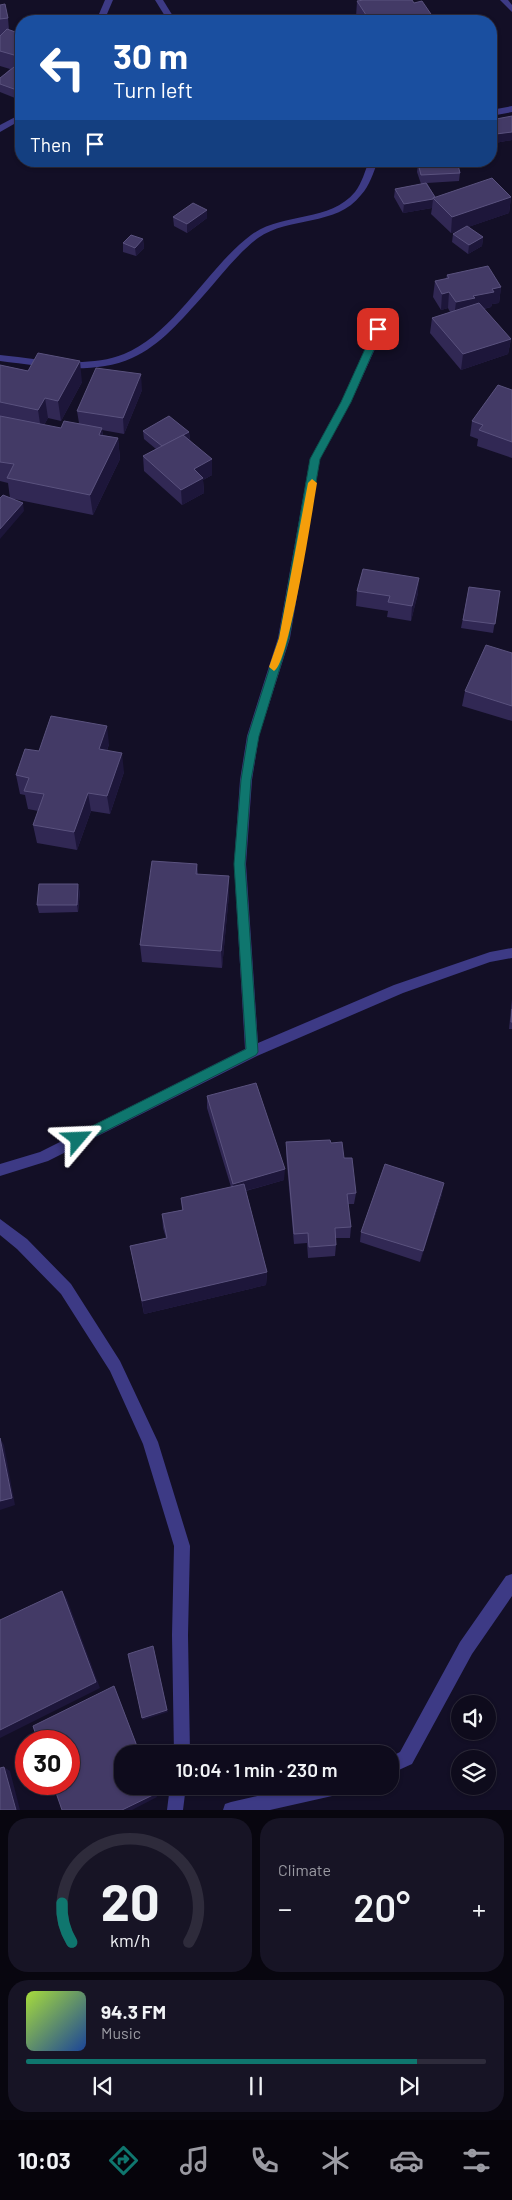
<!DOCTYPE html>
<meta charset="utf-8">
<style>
:root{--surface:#0e0b1c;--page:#171425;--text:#f1f3f6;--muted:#9b9ba3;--line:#2e2b3b;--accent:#0f766e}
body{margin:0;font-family:Barlow,sans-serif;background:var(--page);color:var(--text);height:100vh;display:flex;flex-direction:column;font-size:19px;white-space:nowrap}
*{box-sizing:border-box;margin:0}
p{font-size:16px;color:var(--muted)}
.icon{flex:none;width:28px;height:28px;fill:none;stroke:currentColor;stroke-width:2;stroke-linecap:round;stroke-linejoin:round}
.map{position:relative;height:1810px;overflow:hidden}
.drawer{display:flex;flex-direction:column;gap:8px;padding:8px;background:#08060f;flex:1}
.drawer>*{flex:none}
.hud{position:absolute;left:15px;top:15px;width:482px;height:152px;border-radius:20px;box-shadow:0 1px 4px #0004,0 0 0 1px var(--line);background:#1a4fa0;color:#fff;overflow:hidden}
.fabs{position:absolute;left:451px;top:1695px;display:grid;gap:10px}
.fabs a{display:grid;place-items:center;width:45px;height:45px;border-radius:50%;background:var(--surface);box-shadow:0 1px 4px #0004,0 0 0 1px var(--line);font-size:25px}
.speed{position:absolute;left:15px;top:1730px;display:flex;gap:10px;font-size:25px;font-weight:700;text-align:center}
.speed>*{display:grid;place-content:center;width:65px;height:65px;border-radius:50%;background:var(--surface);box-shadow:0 1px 4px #0004,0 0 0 1px var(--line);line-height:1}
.speed .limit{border:8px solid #d22;background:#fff;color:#111}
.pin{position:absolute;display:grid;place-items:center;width:42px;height:42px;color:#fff;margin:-21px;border-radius:10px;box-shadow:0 2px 8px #0006}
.me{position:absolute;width:55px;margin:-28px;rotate:64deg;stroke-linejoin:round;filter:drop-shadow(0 0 4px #0008)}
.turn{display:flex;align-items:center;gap:18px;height:105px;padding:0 15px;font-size:22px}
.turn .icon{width:65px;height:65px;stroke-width:2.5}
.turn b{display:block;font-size:35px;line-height:42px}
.then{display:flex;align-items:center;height:48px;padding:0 15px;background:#0003;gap:10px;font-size:19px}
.big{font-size:38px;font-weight:600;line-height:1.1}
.drawer .tile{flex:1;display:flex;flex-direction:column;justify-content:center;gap:8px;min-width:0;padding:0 18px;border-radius:20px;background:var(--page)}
.drawer .dial{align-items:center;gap:0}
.dial svg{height:130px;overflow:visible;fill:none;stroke:var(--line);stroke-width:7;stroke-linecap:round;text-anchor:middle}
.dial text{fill:var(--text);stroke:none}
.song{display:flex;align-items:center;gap:15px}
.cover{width:60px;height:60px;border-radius:8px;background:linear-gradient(135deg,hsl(80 70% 55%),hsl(220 70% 35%))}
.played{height:5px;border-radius:2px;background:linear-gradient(90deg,var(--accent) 85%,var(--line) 85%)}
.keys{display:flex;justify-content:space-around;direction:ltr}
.heat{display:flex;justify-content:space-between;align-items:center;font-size:28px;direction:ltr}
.drawer .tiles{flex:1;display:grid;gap:8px;grid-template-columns:1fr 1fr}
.tile:last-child{grid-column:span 2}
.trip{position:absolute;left:114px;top:1745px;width:285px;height:50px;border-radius:20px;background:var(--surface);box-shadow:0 1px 4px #0004,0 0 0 1px var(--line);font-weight:600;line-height:50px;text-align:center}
.menu{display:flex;height:80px;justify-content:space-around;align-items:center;background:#06040b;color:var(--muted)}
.menu .icon{width:35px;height:35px}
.menu .selected{color:var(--accent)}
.menu b{font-size:22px;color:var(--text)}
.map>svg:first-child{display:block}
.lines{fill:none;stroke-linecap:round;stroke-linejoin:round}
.minor{fill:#3d3a85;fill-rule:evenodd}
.wall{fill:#312854}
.shaded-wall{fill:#1d163a}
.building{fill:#433a66;stroke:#5a527e}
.route{fill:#0f766e;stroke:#0a4d48}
.slow{fill:#f59e0b}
</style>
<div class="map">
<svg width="512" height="1810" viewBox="0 0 512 1810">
<rect width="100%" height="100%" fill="#130f26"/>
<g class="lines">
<g class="minor">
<polygon points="105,0 113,0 104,21 96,21"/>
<polygon points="155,0 163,0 176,21 168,21"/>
<polygon points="500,0 508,0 512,5 512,12"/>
<polygon points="512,106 512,112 491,116 491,110"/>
<polygon points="21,114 21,120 0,132 0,125"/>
<path d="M369,161h9c-5,12 -8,24 -17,34 -25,32 -72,21 -103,43 -21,16 -38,39 -55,58 -20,22 -43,50 -71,62 -40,18 -90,8 -132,3v-6c39,4 87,14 124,-1 50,-20 85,-88 127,-119 31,-23 78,-12 104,-43 7,-9 10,-21 14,-31z"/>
<polygon points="379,326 384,329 351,402 320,459 290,638 259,736 252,780 246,864 258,1043 394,985 490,952 512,948 512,958 490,962 403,993 257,1056 48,1161 0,1176 0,1164 40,1152 245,1049 234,864 240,780 247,736 278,638 310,459 341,402 374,329"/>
<polygon points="0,1219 27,1239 71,1284 120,1361 158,1442 190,1546 188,1635 190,1754 174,1754 172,1635 174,1546 143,1444 110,1371 61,1294 17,1249 0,1235"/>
<polygon points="512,1574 512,1596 472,1654 412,1764 390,1774 390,1757 400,1752 460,1642 506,1576"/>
<polygon points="170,1786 186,1786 183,1810 167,1810"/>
<polygon points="301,1786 349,1786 347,1792 341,1794 270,1810 223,1810 225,1804 231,1802"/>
</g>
</g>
<g class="wall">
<polygon points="357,1 414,3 432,21 359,21 356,17"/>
<polygon points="0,5 8,18 9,30 21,34 21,92 15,98 0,92 0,78 10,69 0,66 0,36 2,35 0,35"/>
<polygon points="512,116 512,140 495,143 491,137 491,120"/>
<polygon points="422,161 457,161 460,173 459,181 427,183 435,197 511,197 509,213 468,227 483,237 482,246 468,254 452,242 453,234 460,230 451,233 431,214 432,208 403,213 394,197 395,189 421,184 417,172 418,163 423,163"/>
<polygon points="173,217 207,218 187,233 174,226"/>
<polygon points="143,239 144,248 136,256 123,252 123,243"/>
<polygon points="447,275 501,287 499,303 492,304 491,307 484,309 511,339 508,354 461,370 430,333 432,318 450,312 448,308 441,310 433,297 435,281 446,279"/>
<polygon points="0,365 82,382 61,421 48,418 44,425 61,428 79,423 77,411 142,390 124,434 102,430 103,435 118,438 120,459 93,515 14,499 24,511 10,498 8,483 0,481"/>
<polygon points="512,390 512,458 477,446 478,439 470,436 472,421"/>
<polygon points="143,431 189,432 190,440 212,475 203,480 204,493 182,505 144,471 143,456 156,449 144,439"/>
<polygon points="469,587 500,591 493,633 461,628"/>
<polygon points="357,591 418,593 411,621 387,617 388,611 356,606"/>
<polygon points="512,653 512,721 462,706 465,691"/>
<polygon points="109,744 107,751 124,772 110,814 91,811 77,850 37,843 33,825 38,811 28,809 25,795 20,794 16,775 39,751"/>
<polygon points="197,864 198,874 229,894 222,968 142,962 140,945"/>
<polygon points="80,891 78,912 39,913 37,905"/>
<polygon points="512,999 512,1029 509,1029"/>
<polygon points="207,1096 284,1180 246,1191 267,1272 266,1285 144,1314 130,1246 166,1238 163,1228 162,1214 182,1210 181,1198 231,1187 207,1108"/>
<polygon points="286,1142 331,1143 344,1158 356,1193 354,1204 348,1204 351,1227 350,1238 336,1238 336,1245 335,1256 308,1258 307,1243 294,1244 286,1154"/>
<polygon points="442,1194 420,1262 360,1242 361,1232"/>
</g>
<g class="shaded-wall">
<polygon points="433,17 432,21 410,21"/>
<polygon points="21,83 21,92 15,98 14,89"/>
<polygon points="512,132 512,140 495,143 496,134"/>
<polygon points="511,197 509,213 451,233 452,217"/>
<polygon points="433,199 432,208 403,213 404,204"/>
<polygon points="207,210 207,218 187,233 187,224"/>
<polygon points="483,237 482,246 468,254 469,245"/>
<polygon points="143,239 144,248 136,256 135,248"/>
<polygon points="501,287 499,303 492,304 491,307 473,311 454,318 456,302 492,289"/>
<polygon points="449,292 448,308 441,310 442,294"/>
<polygon points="511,339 508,354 461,370 463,354"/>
<polygon points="80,361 82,382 61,421 58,401"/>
<polygon points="141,374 142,390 124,434 123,418"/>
<polygon points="45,398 48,418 41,430 38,410"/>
<polygon points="102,428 104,448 99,435"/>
<polygon points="189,432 190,440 164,447"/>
<polygon points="118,438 120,459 93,515 90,495"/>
<polygon points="212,459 212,475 203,480 204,493 182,505 181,490 194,469"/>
<polygon points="23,503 24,511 0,539 0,529"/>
<polygon points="419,578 418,593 411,621 412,606"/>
<polygon points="107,726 109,744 101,768 99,749"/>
<polygon points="122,753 124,772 110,814 107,796"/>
<polygon points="88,793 91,811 77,850 74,832"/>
<polygon points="229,876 229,894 222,968 221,951"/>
<polygon points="78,884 80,891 78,912 77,905"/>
<polygon points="285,1169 284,1180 234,1194 233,1184"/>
<polygon points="444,1183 442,1194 420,1262 423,1251"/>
<polygon points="267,1272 266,1285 144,1314 142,1301"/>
<polygon points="0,1438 4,1445 15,1505 0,1510"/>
<polygon points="62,1591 67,1599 100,1688 0,1738 0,1730"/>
<polygon points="154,1649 168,1712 143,1720 142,1718"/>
<polygon points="114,1686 117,1692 140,1754"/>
<polygon points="4,1767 10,1771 20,1810 16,1810"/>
<polygon points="152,1786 153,1786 157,1797 132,1810 122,1810"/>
</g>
<g class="building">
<polygon points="364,0 412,0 414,3 422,1 433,17 410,21 370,21 357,1"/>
<polygon points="5,4 8,18 0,19 0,5"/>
<polygon points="464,18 466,21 447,21"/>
<polygon points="7,29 21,34 21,57 0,51 0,36"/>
<polygon points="14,67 21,69 21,83 14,89 0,84 0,78"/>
<polygon points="512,116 512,132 496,134 491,127 491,120"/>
<polygon points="451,161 457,161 460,173 421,175 418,163"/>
<polygon points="492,178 511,197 452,217 433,198"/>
<polygon points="426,183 435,197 433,198 433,199 404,204 395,189"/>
<polygon points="193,203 207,210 187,224 173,217"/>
<polygon points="467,226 483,237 469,245 453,234"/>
<polygon points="131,235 143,239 135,248 123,243"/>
<polygon points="488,266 501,287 492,289 494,292 473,296 475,298 456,302 449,292 442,294 435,281 449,278 447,275"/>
<polygon points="479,303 511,339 463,354 432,318"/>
<polygon points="38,353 80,361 58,401 45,398 38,410 0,402 0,365 28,371"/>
<polygon points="96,368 141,374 123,418 77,411"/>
<polygon points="498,385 512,390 512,442 479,430 483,425 472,421"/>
<polygon points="0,416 61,428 64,421 102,428 99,435 118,438 90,495 7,478 14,464 0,462"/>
<polygon points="169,416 189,432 162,446 143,431"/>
<polygon points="183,435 212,459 194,469 203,478 181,490 143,456"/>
<polygon points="3,495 23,503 0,529 0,498"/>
<polygon points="363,569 419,578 412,606 388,602 390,596 357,591"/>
<polygon points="469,587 500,591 495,624 463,620"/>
<polygon points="486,645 512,653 512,706 465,691"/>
<polygon points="51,716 107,726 99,749 122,753 107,796 88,793 74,832 33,825 44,794 24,791 29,778 16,775 25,749 39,751"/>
<polygon points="152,861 197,864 196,874 229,876 221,951 140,945"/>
<polygon points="39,884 78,884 77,905 37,905"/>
<polygon points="512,1009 512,1022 511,1022"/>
<polygon points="256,1083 285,1169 233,1184 207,1096"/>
<polygon points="330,1140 331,1143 342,1142 344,1158 352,1158 356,1193 347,1194 351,1227 335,1228 336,1245 309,1247 308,1233 294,1234 286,1142"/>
<polygon points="385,1164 444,1183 423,1251 361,1232"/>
<polygon points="244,1184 267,1272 142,1301 130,1246 167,1238 162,1214 183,1210 181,1198"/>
<polygon points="0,1438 12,1498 0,1501"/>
<polygon points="62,1591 96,1682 0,1730 0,1620"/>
<polygon points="153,1646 167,1710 142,1718 128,1654"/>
<polygon points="114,1686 140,1754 122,1754 122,1786 152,1786 155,1794 122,1810 62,1810 53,1784 69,1784 69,1741 38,1741 33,1726"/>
<polygon points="4,1767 16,1810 0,1810 0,1768"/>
</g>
<polygon class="route" points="375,327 383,329 351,402 320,459 289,638 259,736 251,780 245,864 258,1052 256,1055 78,1145 74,1143 72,1139 74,1135 246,1049 234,864 241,780 248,736 279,638 310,459 341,402"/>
<path class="slow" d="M312,479l5,4c-4,24 -28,183 -43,188l-5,-4 10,-29 29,-155z"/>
</svg>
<div class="fabs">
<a><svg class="icon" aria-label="sound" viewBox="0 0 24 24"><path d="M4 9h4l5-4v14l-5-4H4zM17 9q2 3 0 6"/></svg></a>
<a><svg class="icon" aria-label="layers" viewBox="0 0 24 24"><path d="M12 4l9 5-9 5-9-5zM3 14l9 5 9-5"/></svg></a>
</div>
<div class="speed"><div class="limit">30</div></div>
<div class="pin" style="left:378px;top:329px;background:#d93025"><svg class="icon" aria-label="arrive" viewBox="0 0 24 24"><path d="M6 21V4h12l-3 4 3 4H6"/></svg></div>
<svg class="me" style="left:78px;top:1139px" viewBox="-20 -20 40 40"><path d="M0-17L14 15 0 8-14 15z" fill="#0f766e" stroke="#fff" stroke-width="4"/></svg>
<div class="trip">10:04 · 1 min · 230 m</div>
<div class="hud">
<div class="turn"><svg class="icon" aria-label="left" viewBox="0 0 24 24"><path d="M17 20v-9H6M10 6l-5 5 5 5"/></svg><div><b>30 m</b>Turn left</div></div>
<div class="then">Then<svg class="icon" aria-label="arrive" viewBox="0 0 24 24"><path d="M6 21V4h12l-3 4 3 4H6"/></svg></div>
</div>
</div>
<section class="drawer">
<div class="tiles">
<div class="tile dial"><svg viewBox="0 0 100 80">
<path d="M14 69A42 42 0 1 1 86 69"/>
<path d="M14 69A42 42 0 0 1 8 45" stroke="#0f766e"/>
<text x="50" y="56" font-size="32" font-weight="700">20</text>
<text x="50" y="72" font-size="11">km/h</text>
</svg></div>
<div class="tile"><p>Climate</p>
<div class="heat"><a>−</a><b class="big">20°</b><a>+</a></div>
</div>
<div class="tile">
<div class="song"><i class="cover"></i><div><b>94.3 FM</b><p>Music</p></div></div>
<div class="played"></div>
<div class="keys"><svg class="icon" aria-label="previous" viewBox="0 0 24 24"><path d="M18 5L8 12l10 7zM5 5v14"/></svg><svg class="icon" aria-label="pause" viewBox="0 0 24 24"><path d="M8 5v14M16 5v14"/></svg><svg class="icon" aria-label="next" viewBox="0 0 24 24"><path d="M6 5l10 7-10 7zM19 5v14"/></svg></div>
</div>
</div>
</section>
<nav class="menu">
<b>10:03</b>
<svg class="icon selected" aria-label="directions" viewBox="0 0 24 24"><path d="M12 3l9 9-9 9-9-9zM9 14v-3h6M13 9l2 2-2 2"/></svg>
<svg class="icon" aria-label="music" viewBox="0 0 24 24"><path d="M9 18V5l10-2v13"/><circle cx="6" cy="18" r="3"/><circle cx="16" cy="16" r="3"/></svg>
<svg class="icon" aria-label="phone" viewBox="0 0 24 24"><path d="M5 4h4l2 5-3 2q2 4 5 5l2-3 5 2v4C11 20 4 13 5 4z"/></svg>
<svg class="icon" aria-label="climate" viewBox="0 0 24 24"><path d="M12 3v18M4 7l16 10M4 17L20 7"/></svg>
<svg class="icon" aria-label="car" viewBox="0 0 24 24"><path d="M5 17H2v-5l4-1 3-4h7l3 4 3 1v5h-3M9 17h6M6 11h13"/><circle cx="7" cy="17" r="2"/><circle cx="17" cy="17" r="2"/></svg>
<svg class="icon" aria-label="filters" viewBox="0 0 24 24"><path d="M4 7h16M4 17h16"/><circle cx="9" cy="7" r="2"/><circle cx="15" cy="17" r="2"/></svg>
</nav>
